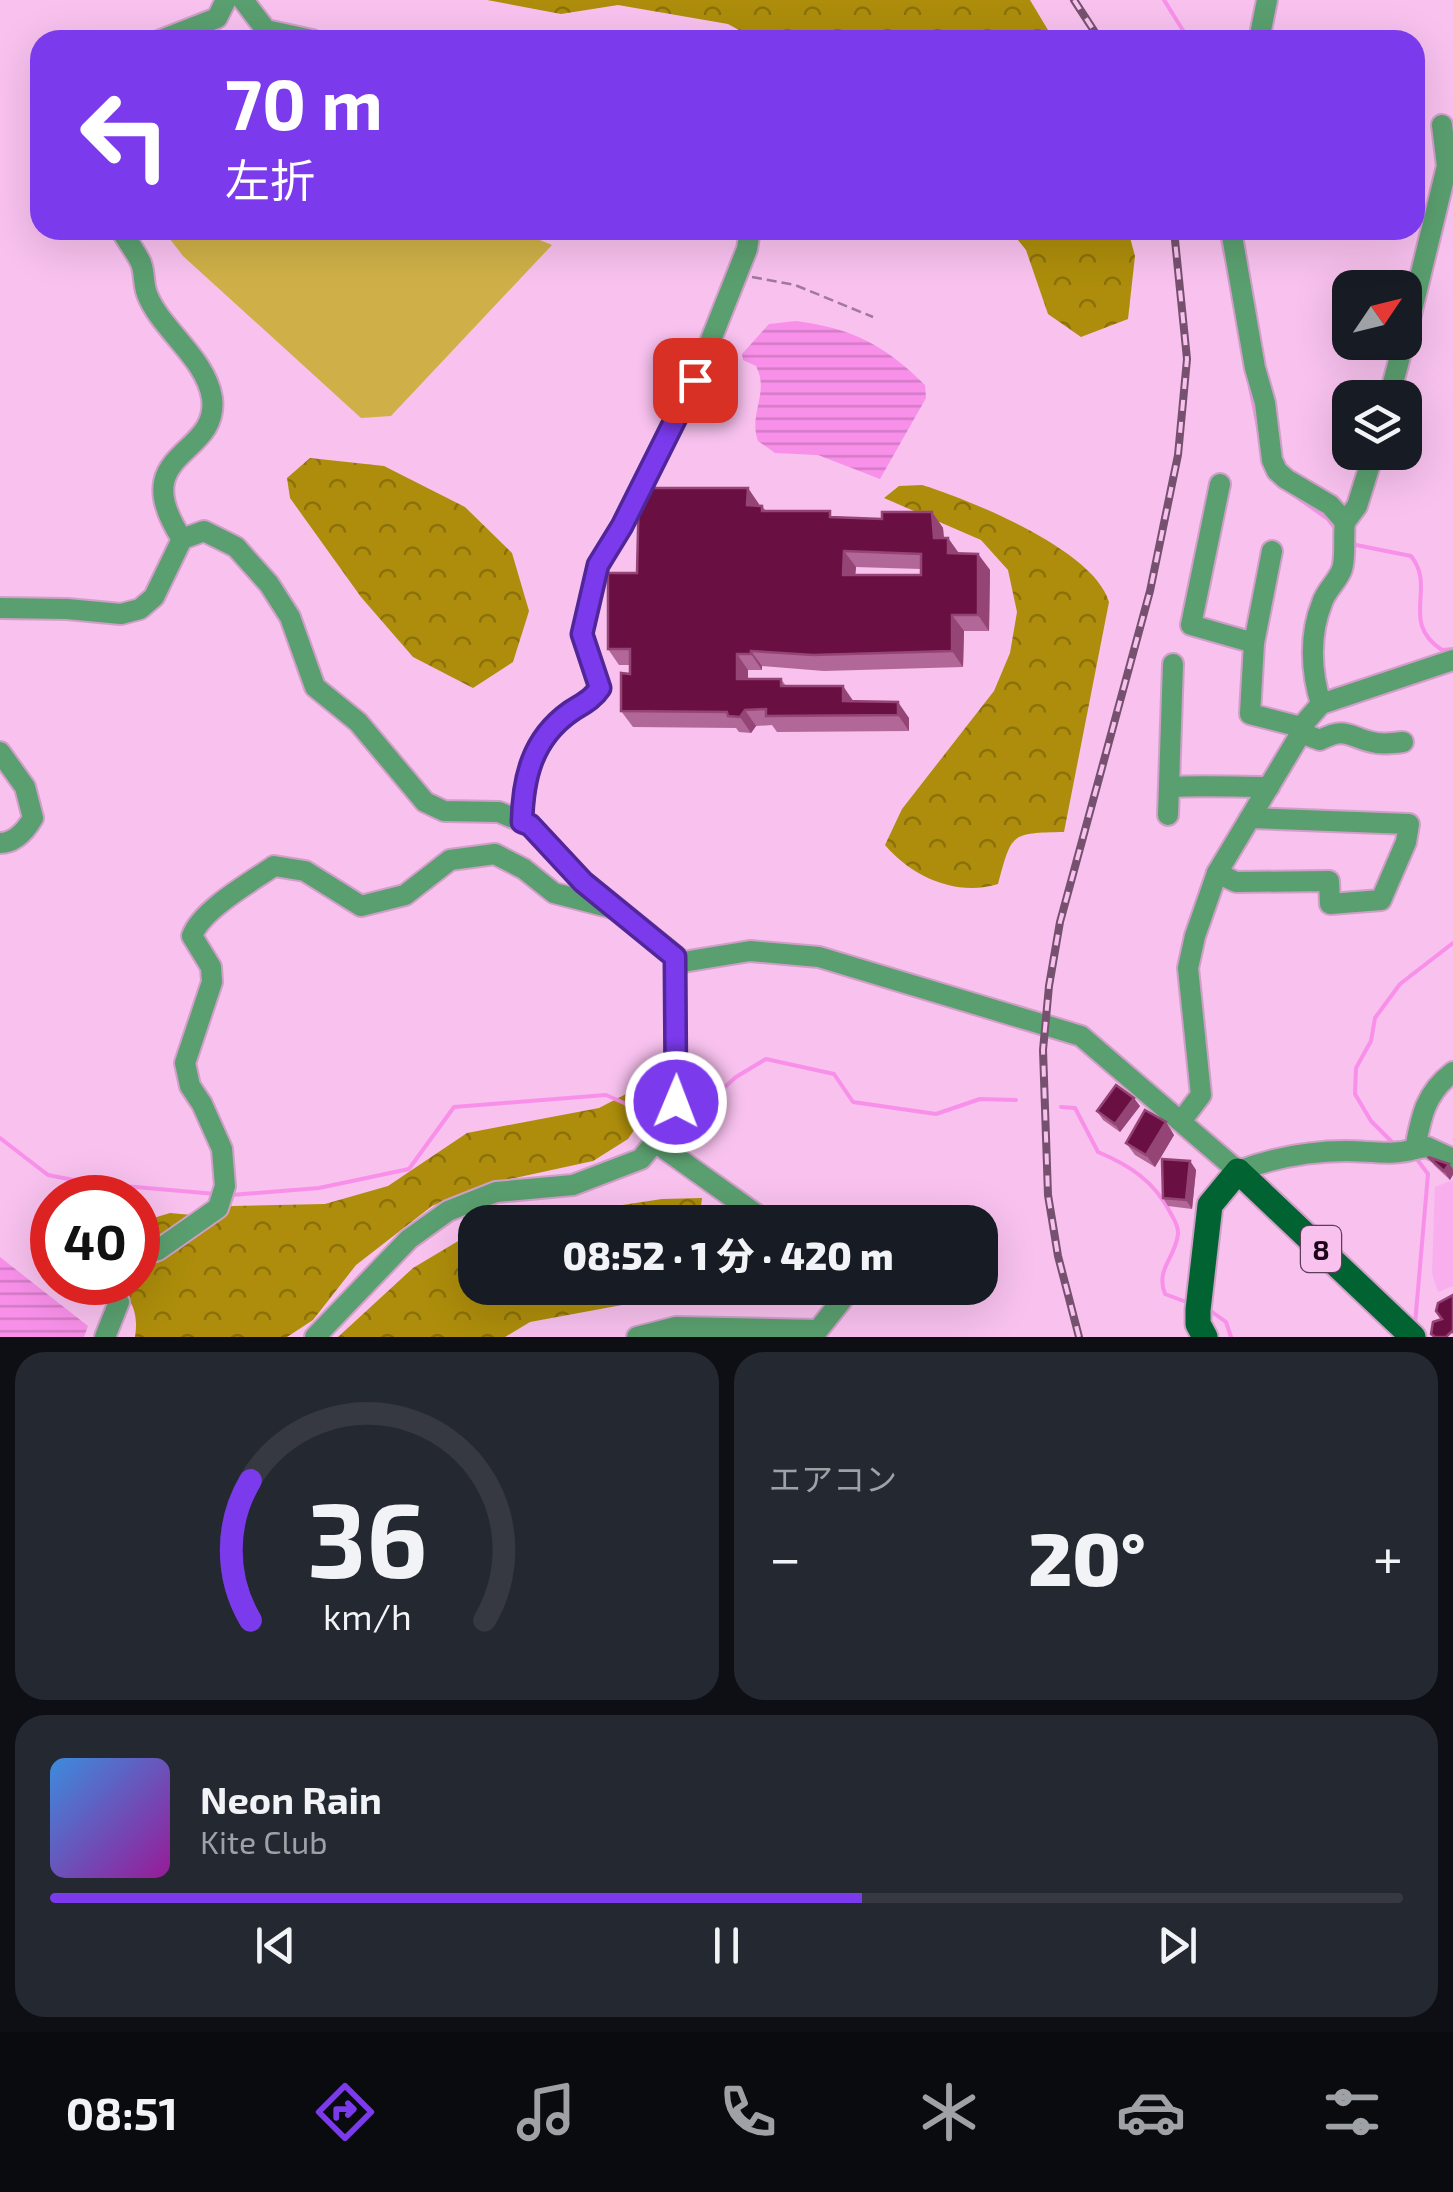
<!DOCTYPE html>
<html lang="ja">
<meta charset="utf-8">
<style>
:root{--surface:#171b24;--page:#242831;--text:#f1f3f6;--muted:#9ea1a6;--line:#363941;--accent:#7c3aed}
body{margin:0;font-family:"Exo 2","Noto Sans JP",sans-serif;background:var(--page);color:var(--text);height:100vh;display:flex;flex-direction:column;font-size:38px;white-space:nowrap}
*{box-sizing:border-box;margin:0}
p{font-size:32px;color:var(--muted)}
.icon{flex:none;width:55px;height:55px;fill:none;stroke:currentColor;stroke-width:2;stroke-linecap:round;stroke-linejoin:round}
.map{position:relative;height:1337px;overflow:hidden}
.side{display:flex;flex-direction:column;gap:15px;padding:15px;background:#0d0f14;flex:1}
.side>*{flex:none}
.banner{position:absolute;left:30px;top:30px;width:1395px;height:210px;border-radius:30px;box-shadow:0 10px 40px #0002;background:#7c3aed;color:#fff;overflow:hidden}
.needle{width:65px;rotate:55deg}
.controls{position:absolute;left:1332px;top:270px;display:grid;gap:20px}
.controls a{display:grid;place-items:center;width:90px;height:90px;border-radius:20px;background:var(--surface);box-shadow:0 10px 40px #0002;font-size:50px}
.speed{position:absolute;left:30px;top:1175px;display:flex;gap:20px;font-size:50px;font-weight:700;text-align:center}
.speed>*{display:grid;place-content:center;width:130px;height:130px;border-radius:50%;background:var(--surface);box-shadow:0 10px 40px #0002;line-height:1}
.speed .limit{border:15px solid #d22;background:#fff;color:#111}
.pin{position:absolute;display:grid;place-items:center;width:85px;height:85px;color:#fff;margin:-42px;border-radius:20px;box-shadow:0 5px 15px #0006}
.me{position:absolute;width:110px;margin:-55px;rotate:1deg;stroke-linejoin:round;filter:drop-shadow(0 0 8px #0008)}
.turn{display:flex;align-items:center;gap:35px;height:210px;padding:0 30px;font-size:45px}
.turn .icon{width:130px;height:130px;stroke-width:2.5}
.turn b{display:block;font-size:70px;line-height:85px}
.big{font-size:75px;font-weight:800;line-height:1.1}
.side .card{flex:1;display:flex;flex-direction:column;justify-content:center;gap:15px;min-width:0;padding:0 35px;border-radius:30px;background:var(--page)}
.side .dial{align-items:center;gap:0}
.dial svg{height:260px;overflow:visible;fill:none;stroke:var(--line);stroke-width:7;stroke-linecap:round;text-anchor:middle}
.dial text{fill:var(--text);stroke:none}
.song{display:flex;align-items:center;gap:30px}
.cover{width:120px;height:120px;border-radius:15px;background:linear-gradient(135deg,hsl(210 70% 55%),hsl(300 70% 35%))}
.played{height:10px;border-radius:5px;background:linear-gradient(90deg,var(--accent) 60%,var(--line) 60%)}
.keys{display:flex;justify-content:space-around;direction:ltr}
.heat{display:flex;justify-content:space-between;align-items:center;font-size:55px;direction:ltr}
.side .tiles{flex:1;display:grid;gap:15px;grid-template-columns:1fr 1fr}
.card:last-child{grid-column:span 2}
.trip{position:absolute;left:458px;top:1205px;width:540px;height:100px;border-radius:30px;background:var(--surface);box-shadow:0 10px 40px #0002;font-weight:800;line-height:100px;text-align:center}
.tab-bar{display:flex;height:160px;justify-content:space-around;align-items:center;background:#090b0e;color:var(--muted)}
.tab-bar .icon{width:70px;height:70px}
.tab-bar .on{color:var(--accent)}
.tab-bar b{font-size:45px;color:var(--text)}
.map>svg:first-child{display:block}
.built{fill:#f9afed}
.forest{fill:url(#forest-crowns)}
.park{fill:#cfb048}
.water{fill:url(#water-rules)}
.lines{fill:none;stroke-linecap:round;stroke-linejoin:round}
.stream{stroke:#f890e9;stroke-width:4}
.minor-casing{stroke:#d09fc8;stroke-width:24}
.major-casing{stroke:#d09fc8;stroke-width:29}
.path{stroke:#a2789b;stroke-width:2.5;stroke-dasharray:10 5;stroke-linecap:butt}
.minor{stroke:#5a9f6f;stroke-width:20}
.major{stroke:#006331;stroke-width:25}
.rail-casing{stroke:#75516f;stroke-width:8}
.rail{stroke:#f8c1ee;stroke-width:4;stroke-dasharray:11;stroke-linecap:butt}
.wall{fill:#b16898;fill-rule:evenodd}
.shaded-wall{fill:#954476}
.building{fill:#6a0f42;stroke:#954476;stroke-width:2.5;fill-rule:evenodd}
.route-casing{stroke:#51269a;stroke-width:25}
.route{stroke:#7c3aed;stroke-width:18}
.labels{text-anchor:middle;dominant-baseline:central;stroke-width:10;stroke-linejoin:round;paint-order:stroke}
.shield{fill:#f8c1ee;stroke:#5e3d59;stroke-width:2.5}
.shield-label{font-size:28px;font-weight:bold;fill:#1c0519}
</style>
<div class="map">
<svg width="1453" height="1337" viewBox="0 0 1453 1337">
<defs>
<pattern id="forest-crowns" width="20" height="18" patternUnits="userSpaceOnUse" patternTransform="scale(2.5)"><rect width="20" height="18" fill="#ad8d0b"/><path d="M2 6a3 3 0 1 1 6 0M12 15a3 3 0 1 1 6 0" fill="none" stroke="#8c710a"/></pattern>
<pattern id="water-rules" width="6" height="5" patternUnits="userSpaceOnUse" patternTransform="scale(2.5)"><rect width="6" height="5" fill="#f890e9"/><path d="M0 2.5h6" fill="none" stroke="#d47bc7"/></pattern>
</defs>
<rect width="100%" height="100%" fill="#f8c1ee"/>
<polygon class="built" points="1453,1180 1453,1286 1438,1292 1432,1273 1435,1187"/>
<g class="forest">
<polygon points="487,0 1030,0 1054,40 757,40 728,24 618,5 561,14"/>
<polygon points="1010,230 1128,230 1135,256 1128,319 1081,337 1048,314 1026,250"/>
<polygon points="310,458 384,466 465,507 512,553 529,611 513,662 473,688 413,657 361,597 290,498 287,478"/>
<path d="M922,485c51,16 172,65 187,117l-45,230c-54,1 -52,1 -66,52 -41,13 -86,-7 -113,-39l17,-36 92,-118 16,-38 7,-41 -9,-42 -27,-30 -97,-42 15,-12z"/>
<path d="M628,1093l12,4 6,7 -7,19 -11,16 -35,22 -110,24 -51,21 -76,59 -43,55 -26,17h-152c4,-25 -3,-41 -25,-54l28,-1v-57l2,-3 30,-9 22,2 41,-9 92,-2 63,-18 79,-53 132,-25z"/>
<polygon points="702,1198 699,1222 510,1222 662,1199"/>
<polygon points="475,1231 475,1288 714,1288 530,1322 505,1337 338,1337 413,1268"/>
</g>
<polygon class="park" points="163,230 515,230 552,245 391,416 361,418 183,256"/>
<g class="water">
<path d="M796,321c56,7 90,25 129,64l1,13 -46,81 -62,-24 -43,-2 -17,-12c-10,-27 12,-48 -2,-75l-13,-6 -1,-6 27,-30z"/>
<polygon points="0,1257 88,1326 84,1337 0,1337"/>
</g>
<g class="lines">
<g class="stream">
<polyline points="1164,0 1189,40"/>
<polyline points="1220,230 1225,255"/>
<polyline points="1250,387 1259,432"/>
<polyline points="1263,461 1271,479"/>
<polyline points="1291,493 1328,519 1337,531"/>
<path d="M1351,544l60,12c26,32 -12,66 31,94l11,-1"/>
<path d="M1061,1107l14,1 23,44c31,13 56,29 72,60 3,6 9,14 8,22 -2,23 -23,35 -13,60l24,9"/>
<polyline points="677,1115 692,1116 736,1077 766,1059 834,1074 853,1102 936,1114 980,1099 1016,1100"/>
<polyline points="0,1138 48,1175 89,1183 216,1194"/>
<polyline points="1395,1145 1371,1121 1355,1094 1356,1068 1371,1041 1375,1018 1400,984 1453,943"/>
<polyline points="231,1195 319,1188 409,1169 454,1107 606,1095 631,1106 663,1112"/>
<polyline points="1208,1309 1226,1322 1231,1337"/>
<polyline points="1415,1324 1428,1174 1416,1158"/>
</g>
<defs>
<g id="minor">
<polyline points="243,0 266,30 312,40"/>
<polyline points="161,40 217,18 226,0"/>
<polyline points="1259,40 1267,0"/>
<path d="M121,230c6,11 15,22 20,33 4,10 2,21 6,31 13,35 59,64 65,104 8,60 -88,52 -30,141"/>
<path d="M1231,230l24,138 10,35 7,57 5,11 9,8 44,26 15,17c-2,14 1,35 -3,47 -4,12 -16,21 -20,34 -13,32 -11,69 -1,101"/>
<polyline points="1405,339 1447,166 1442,125"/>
<polyline points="1389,398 1404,342"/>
<polyline points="1220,484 1191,625 1254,643"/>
<polyline points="1345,522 1357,506 1374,452"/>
<polyline points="1272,551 1254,643 1250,714 1301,727"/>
<path d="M0,608l67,1 54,5 19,-5 14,-12 28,-58 22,-8 32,16 33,37 21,33 25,70 43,35 67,80 19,9 55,1 31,13 53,56 100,81 67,-11 69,6 262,79 157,135c35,-13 70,-20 108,-20 24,0 46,5 69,-2"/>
<path d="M1301,733l19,7c28,-15 30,-1 57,3 8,1 18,0 26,-1"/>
<path d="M0,752l25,35 8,31c-7,12 -17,25 -33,25"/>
<path d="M1169,787c34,-2 65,0 100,0"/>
<polyline points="1168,815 1173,664"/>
<path d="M522,822c1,-44 10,-83 48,-110 11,-8 22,-12 29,-24l-17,-54 17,-69 23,-39 73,-146 52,-131 3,-19"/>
<polyline points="1217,873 1236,882 1329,881 1330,904 1381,900 1406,842 1409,824 1250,818"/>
<path d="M1453,1072c-28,21 -32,45 -38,77l12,-2 26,12"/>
<polyline points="1182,1120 1201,1095 1188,968 1195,936 1217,873 1301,733 1301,727 1321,704 1453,660"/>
<polyline points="655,1142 767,1222"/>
<path d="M138,1257l20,-7 60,-42 7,-22 -3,-37 -20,-45 -12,-18 -5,-23 27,-81 -1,-15 -19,-31c9,-26 59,-54 82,-70l31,5 56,35 44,-11 45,-35 45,-6 29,15 30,24 58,15"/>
<polyline points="105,1337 119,1302 108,1282"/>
<polyline points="315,1337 409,1239 448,1211 496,1192 573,1185 641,1159 655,1142 676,1102 675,957"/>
<polyline points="637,1337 676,1327 818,1330 842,1300 837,1288"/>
</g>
<polyline id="major" points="1205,1337 1198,1324 1198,1310 1210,1205 1238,1171 1413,1337"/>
</defs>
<use href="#minor" class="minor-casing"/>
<use href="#major" class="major-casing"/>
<polyline class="path" points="752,277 795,285 873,317"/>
<use href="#minor" class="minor"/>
<use href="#major" class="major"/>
<defs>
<g id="rail">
<polyline points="1074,0 1100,40"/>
<polyline points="1079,1337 1058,1256 1048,1195 1043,1050 1049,986 1060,922 1150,591 1178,455 1187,359 1174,230"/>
</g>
</defs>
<use href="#rail" class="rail-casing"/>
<use href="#rail" class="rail"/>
</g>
<g class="wall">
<path d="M748,488l11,18h3l4,5 68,6 48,2 50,-7 11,16 1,10h4l11,15 19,1 12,16 -1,61h-25l-1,36 -139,4 -62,-5v4h-14v9h33l5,7 67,15 56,17v13l-132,1 -5,-7 -16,1 -5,7 -12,-1 -3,-4 -103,-1 -12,-16 9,-37v-9h-11l-11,-16zM856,567l65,2v6h-66z"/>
<polygon points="1140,1106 1120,1132 1103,1120 1097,1111"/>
<polygon points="1166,1122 1174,1135 1155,1167 1135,1155 1126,1143"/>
<polygon points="1428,1157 1449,1164 1450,1180 1434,1165"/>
<polygon points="1190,1161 1196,1170 1192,1209 1168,1206 1163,1198"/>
</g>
<g class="shaded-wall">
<polygon points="748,488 759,504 758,521 747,505"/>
<polygon points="932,512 943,528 945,554 934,538"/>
<polygon points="948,538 959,554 948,553"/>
<polygon points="844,551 856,567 854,590 843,575"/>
<polygon points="978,554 990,570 989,631 978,615"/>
<polygon points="952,615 964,631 963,667 952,651"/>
<polygon points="751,651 762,666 762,670 751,654"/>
<polygon points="737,654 748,670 748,694 737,679"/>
<polygon points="843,686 854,702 854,717 843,701"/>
<polygon points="898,702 909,718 909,731 898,715"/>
<polygon points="745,710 756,726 751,733 740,717"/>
<polygon points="1134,1098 1140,1106 1120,1132 1115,1124"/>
<polygon points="1166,1122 1174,1135 1155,1167 1146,1155"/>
<polygon points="1190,1161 1196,1170 1192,1209 1186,1200"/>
<polygon points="1449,1164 1453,1169 1453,1175 1450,1180 1444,1171"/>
</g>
<g class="building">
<path d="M639,488h109l-1,17 15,1v5h68v6l52,2v-7h50l2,26h14v15l30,1v61h-26v36l-139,4 -62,-4v3h-14v25h44v7h62v15l55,1v13l-132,1v-7l-21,1 -5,7 -12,-1 -1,-4 -106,-1v-38l9,1v-25h-22v-76h29zM844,551l77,3v21h-78z"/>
<polygon points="1116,1085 1134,1098 1115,1124 1097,1111"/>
<polygon points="1145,1110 1166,1122 1146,1155 1126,1143"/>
<polygon points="1428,1157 1449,1164 1444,1171"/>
<polygon points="1162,1159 1190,1161 1186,1200 1163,1198"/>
<polygon points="1453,1295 1453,1333 1452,1331 1446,1337 1435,1337 1431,1334 1433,1322 1442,1319 1436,1311 1438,1303"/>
</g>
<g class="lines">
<defs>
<path id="route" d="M676,1102l-1,-145 -92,-75 -53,-57 -8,-3c1,-44 10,-83 48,-110 12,-8 22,-12 30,-24l-18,-54 16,-69 24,-39 73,-146"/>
</defs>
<use href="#route" class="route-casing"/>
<use href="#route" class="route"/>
</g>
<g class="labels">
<rect class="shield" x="1301" y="1226" width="40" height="46" rx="8"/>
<g class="shield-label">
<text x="1321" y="1249">8</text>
</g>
</g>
</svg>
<div class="controls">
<a><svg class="needle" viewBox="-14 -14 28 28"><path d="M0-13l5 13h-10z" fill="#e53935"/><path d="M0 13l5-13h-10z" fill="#9ea1a6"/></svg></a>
<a><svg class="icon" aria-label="layers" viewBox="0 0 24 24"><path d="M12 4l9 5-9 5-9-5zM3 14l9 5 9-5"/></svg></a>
</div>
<div class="speed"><div class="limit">40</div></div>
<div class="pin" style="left:695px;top:380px;background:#d93025"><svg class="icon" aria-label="arrive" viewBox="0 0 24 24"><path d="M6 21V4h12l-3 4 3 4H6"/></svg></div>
<svg class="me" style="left:676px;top:1102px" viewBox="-20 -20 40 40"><circle r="17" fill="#7c3aed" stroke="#fff" stroke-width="3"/><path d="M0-11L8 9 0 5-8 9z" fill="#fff"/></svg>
<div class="trip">08:52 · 1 分 · 420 m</div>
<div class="banner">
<div class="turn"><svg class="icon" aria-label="left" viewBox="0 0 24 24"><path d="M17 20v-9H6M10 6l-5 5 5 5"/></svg><div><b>70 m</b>左折</div></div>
</div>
</div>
<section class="side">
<div class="tiles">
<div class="card dial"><svg viewBox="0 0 100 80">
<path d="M14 69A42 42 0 1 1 86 69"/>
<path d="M14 69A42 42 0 0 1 14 26" stroke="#7c3aed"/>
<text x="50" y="56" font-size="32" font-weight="700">36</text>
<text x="50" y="72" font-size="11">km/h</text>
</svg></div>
<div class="card"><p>エアコン</p>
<div class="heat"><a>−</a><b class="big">20°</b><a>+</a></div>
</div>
<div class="card">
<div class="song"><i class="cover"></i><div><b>Neon Rain</b><p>Kite Club</p></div></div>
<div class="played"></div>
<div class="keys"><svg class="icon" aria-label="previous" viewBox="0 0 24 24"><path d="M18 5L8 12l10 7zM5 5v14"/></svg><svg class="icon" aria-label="pause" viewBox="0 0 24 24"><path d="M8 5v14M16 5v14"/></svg><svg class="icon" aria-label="next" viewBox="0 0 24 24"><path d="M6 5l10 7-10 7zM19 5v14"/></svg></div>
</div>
</div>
</section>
<nav class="tab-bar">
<b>08:51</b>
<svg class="icon on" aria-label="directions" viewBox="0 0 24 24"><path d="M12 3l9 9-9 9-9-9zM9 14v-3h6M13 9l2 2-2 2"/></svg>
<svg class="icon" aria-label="music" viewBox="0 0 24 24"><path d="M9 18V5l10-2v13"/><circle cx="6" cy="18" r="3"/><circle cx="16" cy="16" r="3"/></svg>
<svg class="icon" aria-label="phone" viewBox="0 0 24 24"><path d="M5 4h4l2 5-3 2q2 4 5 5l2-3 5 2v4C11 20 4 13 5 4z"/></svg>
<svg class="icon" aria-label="climate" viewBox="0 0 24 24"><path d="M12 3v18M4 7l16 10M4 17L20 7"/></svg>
<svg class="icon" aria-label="car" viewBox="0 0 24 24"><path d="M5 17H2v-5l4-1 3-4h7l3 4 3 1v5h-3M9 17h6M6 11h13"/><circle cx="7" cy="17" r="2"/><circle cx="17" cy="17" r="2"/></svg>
<svg class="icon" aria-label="filters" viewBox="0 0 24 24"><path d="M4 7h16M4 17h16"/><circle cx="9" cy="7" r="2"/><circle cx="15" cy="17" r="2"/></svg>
</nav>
